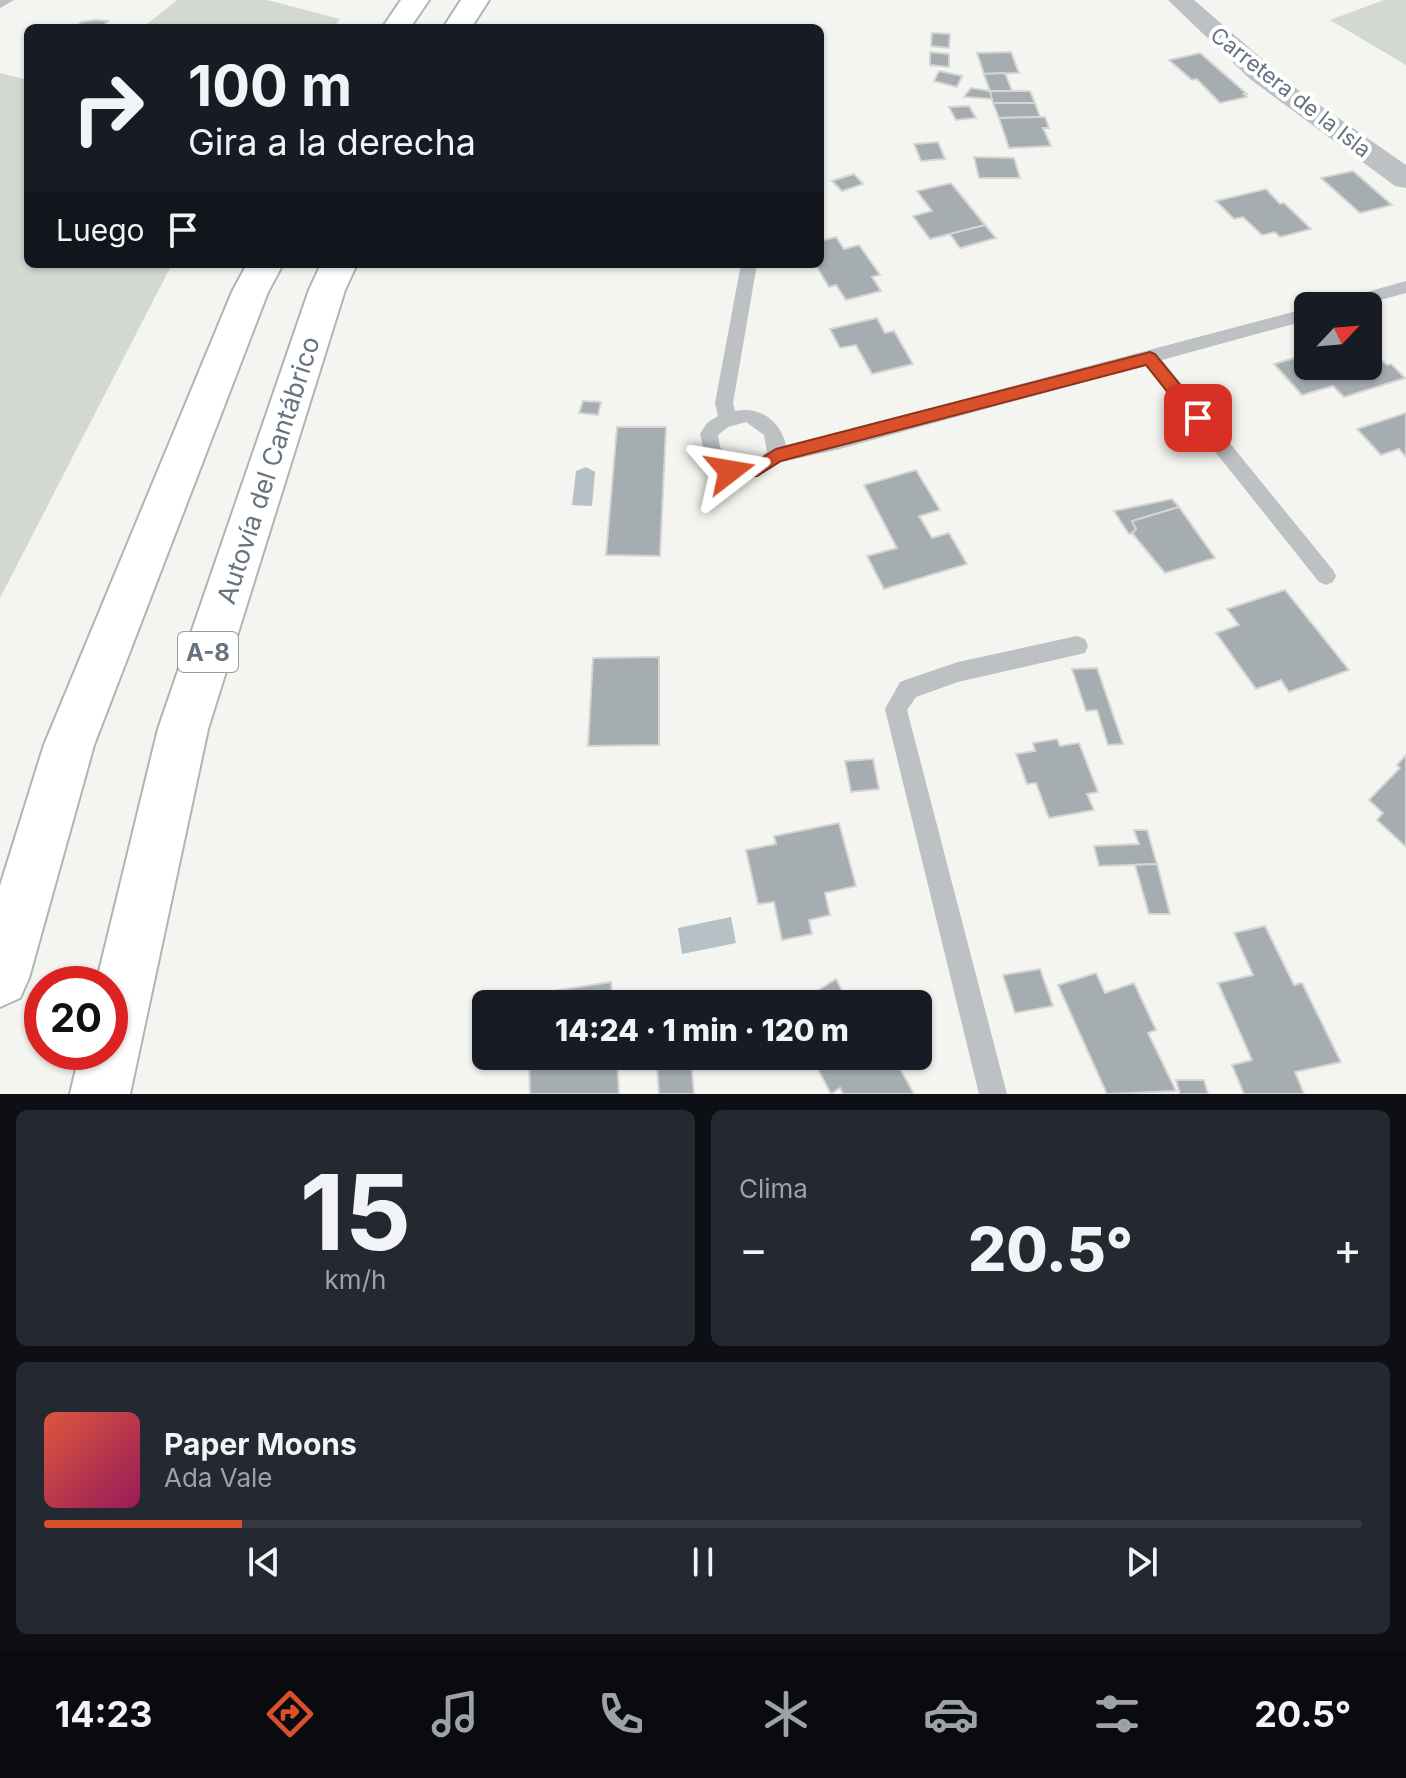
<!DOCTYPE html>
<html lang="es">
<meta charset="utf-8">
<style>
:root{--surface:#171b24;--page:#242831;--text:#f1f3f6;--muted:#9ea1a6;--line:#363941;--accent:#da502b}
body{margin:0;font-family:Inter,sans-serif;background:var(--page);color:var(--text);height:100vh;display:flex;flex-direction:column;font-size:30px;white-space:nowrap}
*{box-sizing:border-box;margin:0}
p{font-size:26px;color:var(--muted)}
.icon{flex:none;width:44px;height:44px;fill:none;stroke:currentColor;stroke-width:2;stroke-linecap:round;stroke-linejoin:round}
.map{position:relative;height:1094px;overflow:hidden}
.sheet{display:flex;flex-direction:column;gap:16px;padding:16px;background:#0d0f14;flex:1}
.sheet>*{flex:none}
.hud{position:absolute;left:24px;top:24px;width:800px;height:244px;border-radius:12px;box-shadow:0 2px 6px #0004;background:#171b24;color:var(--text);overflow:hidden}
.needle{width:52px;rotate:64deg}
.controls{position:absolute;left:1294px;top:292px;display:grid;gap:16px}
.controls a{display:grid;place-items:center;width:88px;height:88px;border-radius:12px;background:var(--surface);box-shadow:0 2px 6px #0004;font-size:40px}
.speed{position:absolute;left:24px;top:966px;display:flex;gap:16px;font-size:40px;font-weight:700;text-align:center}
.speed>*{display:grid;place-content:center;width:104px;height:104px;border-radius:50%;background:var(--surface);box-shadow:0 2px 6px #0004;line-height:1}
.speed .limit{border:12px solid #d22;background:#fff;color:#111}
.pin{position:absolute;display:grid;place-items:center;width:68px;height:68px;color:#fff;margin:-34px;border-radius:16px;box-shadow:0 4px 12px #0006}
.me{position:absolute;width:88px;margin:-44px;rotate:76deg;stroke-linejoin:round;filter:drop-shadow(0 0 6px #0008)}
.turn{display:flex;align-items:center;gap:28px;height:168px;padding:0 32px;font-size:36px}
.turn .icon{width:104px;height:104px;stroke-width:2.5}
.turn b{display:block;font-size:56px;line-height:68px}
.then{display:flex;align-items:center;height:76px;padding:0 32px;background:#0003;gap:16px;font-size:30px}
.big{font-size:60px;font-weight:800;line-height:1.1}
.sheet .card{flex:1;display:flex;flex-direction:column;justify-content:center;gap:12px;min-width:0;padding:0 28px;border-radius:12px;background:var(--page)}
.sheet .dial{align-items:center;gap:0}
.dial b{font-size:104px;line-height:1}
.song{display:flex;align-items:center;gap:24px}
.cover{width:96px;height:96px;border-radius:12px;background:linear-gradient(135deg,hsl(10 70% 55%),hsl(330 70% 35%))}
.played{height:8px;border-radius:4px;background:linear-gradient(90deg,var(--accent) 15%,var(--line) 15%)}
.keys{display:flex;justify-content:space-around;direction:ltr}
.heat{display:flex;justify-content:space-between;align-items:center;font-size:44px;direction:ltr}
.sheet .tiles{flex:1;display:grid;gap:16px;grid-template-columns:1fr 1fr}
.card:last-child{grid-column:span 2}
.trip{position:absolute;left:472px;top:990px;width:460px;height:80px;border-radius:12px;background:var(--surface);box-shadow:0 2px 6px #0004;font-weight:800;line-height:80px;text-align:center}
.tab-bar{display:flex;height:128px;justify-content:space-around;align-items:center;background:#090b0e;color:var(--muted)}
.tab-bar .icon{width:56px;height:56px}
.tab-bar .on{color:var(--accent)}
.tab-bar b{font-size:36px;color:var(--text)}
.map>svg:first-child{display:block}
.green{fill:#d3d9d0}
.water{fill:#b6c1c6}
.building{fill:#a5adb1;stroke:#d5d5d3;stroke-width:2}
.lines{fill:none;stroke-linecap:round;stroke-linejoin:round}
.motorway-casing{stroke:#b0b4b7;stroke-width:4}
.service{fill:#bdc1c4;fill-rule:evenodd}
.minor{fill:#bdc1c4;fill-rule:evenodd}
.motorway{fill:#fff;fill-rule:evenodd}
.route{fill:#da502b;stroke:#8e341c;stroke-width:2}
.labels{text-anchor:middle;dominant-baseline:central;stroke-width:8;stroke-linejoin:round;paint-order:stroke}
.far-street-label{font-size:22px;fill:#657480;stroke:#fff}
.shield{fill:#fff;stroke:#939ea6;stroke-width:2}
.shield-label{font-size:24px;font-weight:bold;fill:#657480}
.street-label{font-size:26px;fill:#657480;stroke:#fff}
</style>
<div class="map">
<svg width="1406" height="1094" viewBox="0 0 1406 1094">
<rect width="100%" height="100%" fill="#f4f4f0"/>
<g class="green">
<polygon points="177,0 267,0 340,19 333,28 142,28"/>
<polygon points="1384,0 1406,0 1406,65 1330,20"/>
<polygon points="0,73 28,80 28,264 172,264 0,598"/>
</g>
<g class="water">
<polygon points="586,467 595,472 592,506 572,505 576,471"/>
<polygon points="731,917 736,943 682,954 678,928"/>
</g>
<g class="building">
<polygon points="95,20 108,21 103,26 107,26 74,28 81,22"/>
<polygon points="932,33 950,34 949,48 931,46"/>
<polygon points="930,52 949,54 949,67 930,65"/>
<polygon points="1011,52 1019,73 984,74 977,53"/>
<polygon points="1200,53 1247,94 1244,94 1247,97 1220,103 1197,79 1192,80 1169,60"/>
<polygon points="939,71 962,76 957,87 934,81"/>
<polygon points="1005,73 1012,91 990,91 984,74"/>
<polygon points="971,88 990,91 993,99 964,97"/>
<polygon points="990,91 1030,91 1035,103 993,103"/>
<polygon points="993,103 1035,103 1040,117 999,118"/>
<polygon points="969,106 976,118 956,120 949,107"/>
<polygon points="1040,117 1045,117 1049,128 1043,128 1051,146 1009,148 999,118"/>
<polygon points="938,142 945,159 921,161 914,144"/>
<polygon points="974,157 1014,158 1020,178 979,178"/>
<polygon points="1353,171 1392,205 1360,213 1321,178"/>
<polygon points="854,174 863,184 842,191 832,181"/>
<polygon points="951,183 985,225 930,239 913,216 932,211 917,191"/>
<polygon points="1266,189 1280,204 1284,203 1311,229 1280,237 1275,232 1262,235 1243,217 1234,219 1216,201"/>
<polygon points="985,225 996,238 960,248 950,234"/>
<polygon points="836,237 844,249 859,245 880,275 872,277 881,291 846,300 836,285 829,287 815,264 820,264 820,241"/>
<polygon points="877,318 885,333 894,331 913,364 872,374 856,345 840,348 830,329"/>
<polygon points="1368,353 1376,355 1387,365 1391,364 1405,378 1344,397 1333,386 1302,395 1274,364 1308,354 1308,366 1368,366"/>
<polygon points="583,401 601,402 598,415 579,413"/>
<polygon points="1406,413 1406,457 1399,449 1381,455 1357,429"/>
<polygon points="617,427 666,427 660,556 606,555"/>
<polygon points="916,470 940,510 919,516 932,538 949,533 967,564 884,589 867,556 897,548 864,485"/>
<polygon points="1172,499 1179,507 1135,520 1141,531 1129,534 1114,511"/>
<polygon points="1179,507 1215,558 1165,573 1132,533 1136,529 1132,521"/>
<polygon points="1285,590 1349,670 1289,692 1281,680 1256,689 1216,633 1239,625 1227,609"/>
<polygon points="659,657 659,745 588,746 593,658"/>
<polygon points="1097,668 1123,744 1108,745 1097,710 1086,711 1072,669"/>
<polygon points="1057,739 1060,746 1079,743 1098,792 1087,794 1094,810 1049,818 1036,783 1027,784 1016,754 1035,751 1033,743"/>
<polygon points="1406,755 1406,847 1377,820 1383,813 1369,800 1400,768 1397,765"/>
<polygon points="873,759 879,789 851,792 845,761"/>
<polygon points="839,823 856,886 825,893 830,915 809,920 812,934 782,940 774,902 758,904 746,850 776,844 774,836"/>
<polygon points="1134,830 1147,830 1157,864 1099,866 1094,846 1139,844"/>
<polygon points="1157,864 1170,914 1149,914 1135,865"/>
<polygon points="1265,926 1294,985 1302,983 1341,1062 1295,1072 1304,1094 1244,1094 1232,1065 1252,1060 1218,983 1253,975 1234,933"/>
<polygon points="1040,969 1053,1006 1015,1013 1003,975"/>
<polygon points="1096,973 1105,993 1134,983 1156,1030 1148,1033 1176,1091 1107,1094 1058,985"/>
<polygon points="836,979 849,1004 860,997 864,1004 807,1004 805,999"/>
<polygon points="611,982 613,1004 547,1004 546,992"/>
<polygon points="548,1056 617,1056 619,1094 530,1094 529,1064 548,1060"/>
<polygon points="811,1056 893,1056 914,1094 843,1094 840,1088 831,1094"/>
<polygon points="691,1062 694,1094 659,1094 657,1067"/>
<polygon points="1176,1080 1204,1080 1208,1094 1180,1094"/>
</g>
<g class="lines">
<defs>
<g id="motorway">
<polygon points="401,0 429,0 410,28 382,28"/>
<polygon points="461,0 489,0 471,28 443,28"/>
<polygon points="247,264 283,264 268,292 94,745 29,978 20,998 0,1007 0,886 44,745 232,292"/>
<polygon points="321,264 357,264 345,290 208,729 130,1094 70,1094 80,1052 110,1052 110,984 96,984 158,729 309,290"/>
</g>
</defs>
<use href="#motorway" class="motorway-casing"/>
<g class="service">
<path d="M741,264h16l-24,139 2,8c25,-5 46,10 51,35l522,-138v12l-146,40 171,210 3,6 -3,6 -7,3 -7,-3 -173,-217 -310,85 -55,12 -24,15 -34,-1 -18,-21 -5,-21 7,-11 11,-7 -3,-13zM746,422l18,13 3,17 -14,10 -19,1 -14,-16 -2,-12 10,-8z"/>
<polygon points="1406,281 1406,293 1358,306 1329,306 1331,302"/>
<polygon points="1077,636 1085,639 1088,646 1085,653 958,682 916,697 907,710 1007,1094 979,1094 885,709 900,682 908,679 958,662"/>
</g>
<g class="minor">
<polygon points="0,0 14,0 0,8"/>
<polygon points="1168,0 1194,0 1298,90 1406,165 1406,188 1395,186 1250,79"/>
</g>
<use href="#motorway" class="motorway"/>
</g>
<polygon class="route" points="1150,352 1155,354 1204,414 1204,423 1192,423 1146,365 781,461 757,476 730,478 722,471 730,464 754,463 776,449"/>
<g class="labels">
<g class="far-street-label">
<text transform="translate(1291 92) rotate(38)">Carretera de la Isla</text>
</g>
<rect class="shield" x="178" y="632" width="60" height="40" rx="6"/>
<g class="shield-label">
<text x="208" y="652">A-8</text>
</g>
<g class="street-label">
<text transform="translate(268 470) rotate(-72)">Autovía del Cantábrico</text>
</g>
</g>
</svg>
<div class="controls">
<a><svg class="needle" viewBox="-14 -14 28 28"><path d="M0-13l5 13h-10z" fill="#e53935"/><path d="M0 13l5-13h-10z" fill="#9ea1a6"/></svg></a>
</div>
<div class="speed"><div class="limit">20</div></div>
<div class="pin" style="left:1198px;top:418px;background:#d93025"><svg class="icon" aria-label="arrive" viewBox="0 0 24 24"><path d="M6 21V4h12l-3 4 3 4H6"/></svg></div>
<svg class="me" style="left:730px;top:471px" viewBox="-20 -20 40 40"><path d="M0-17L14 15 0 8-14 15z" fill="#da502b" stroke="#fff" stroke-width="4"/></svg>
<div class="trip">14:24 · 1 min · 120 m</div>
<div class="hud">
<div class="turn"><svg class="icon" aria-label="right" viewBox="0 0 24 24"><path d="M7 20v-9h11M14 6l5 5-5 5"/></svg><div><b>100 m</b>Gira a la derecha</div></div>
<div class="then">Luego<svg class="icon" aria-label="arrive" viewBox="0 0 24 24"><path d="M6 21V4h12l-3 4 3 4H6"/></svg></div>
</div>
</div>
<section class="sheet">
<div class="tiles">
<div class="card dial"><b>15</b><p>km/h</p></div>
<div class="card"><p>Clima</p>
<div class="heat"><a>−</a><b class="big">20.5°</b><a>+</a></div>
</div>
<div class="card">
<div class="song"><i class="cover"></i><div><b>Paper Moons</b><p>Ada Vale</p></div></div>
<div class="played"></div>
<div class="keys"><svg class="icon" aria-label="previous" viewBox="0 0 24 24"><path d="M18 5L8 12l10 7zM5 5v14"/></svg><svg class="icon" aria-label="pause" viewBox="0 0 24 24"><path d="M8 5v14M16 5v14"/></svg><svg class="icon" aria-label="next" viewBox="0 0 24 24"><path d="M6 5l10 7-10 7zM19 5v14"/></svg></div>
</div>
</div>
</section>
<nav class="tab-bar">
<b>14:23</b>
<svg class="icon on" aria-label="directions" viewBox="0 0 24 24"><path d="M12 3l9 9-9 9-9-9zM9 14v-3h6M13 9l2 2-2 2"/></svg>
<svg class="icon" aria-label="music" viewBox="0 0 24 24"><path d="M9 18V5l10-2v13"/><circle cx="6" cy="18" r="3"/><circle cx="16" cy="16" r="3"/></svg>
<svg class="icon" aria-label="phone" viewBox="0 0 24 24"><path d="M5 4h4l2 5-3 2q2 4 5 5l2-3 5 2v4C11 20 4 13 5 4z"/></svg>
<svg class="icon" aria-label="climate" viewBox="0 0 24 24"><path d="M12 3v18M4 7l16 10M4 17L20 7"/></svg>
<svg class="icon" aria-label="car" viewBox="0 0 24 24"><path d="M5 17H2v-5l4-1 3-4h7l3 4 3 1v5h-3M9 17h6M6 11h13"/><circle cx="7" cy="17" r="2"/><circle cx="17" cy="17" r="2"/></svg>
<svg class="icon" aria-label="filters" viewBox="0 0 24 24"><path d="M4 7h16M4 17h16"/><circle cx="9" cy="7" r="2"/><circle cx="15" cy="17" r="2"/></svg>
<b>20.5°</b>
</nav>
